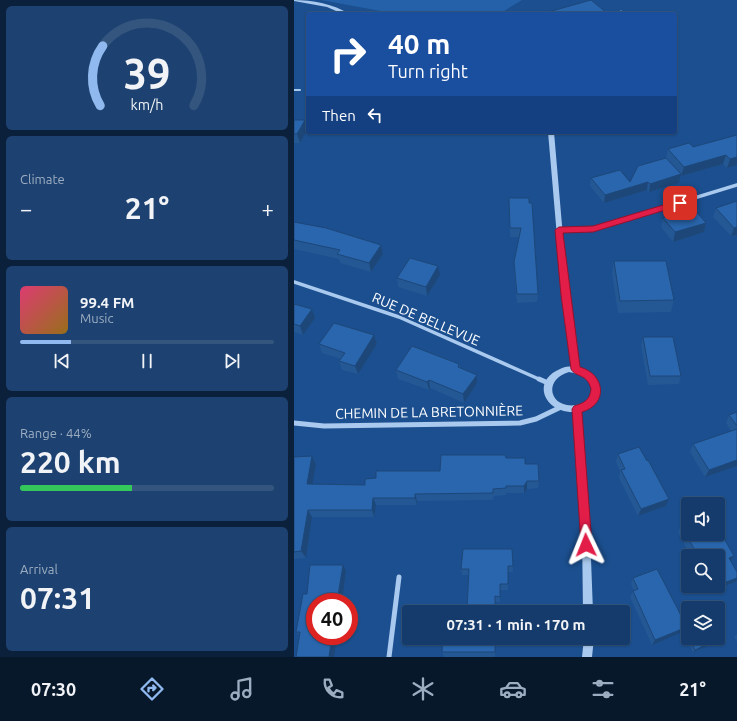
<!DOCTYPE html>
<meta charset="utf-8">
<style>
:root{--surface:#143b6b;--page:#1d4271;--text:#f1f3f6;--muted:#9dadc1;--line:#33557e;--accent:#90b9f0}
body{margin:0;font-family:Ubuntu,sans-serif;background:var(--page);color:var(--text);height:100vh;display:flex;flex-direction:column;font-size:15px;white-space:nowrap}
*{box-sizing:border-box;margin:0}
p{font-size:13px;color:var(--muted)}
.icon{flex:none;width:22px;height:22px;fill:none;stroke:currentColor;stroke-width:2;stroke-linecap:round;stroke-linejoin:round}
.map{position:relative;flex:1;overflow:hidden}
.drawer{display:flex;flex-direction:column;gap:6px;padding:6px;background:#0b203b;width:294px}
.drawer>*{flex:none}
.hud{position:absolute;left:12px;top:12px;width:371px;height:122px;border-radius:4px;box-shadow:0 1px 3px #0004,0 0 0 1px var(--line);background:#1a4fa0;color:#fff;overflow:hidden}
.controls{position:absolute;left:387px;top:497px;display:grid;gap:8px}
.controls a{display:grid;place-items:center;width:44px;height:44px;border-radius:4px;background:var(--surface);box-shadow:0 1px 3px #0004,0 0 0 1px var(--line);font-size:20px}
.speed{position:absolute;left:12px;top:593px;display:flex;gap:8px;font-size:20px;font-weight:700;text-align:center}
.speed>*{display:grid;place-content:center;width:52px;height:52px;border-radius:50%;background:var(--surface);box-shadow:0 1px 3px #0004,0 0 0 1px var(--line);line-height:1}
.speed .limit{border:6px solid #d22;background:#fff;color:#111}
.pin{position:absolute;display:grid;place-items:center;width:34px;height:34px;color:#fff;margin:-17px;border-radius:8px;box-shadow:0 2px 6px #0006}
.me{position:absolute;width:44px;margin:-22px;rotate:358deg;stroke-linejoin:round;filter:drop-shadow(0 0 3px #0008)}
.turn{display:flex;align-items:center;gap:14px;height:84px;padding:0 16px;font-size:18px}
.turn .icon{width:52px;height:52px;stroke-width:2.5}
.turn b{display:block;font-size:28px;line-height:34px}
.then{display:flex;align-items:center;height:38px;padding:0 16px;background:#0003;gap:8px;font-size:15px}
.big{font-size:30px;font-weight:700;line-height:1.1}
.drawer .card{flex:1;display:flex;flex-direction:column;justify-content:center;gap:6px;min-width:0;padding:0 14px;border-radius:6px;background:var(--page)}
.drawer .dial{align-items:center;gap:0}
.dial svg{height:104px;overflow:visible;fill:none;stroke:var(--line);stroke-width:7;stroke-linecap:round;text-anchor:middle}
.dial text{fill:var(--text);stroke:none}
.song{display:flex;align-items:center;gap:12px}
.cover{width:48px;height:48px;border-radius:6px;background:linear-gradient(135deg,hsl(340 70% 55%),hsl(40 70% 35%))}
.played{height:4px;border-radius:2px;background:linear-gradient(90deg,var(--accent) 20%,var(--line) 20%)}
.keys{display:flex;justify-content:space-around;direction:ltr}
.heat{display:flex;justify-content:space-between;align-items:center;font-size:22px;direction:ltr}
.charge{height:6px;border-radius:3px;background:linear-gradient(90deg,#34c759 44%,var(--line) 0)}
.trip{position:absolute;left:108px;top:605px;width:228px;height:40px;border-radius:4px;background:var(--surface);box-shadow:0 1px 3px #0004,0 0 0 1px var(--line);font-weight:700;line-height:40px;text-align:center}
.menu{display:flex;height:64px;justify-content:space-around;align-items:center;background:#08182b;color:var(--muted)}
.menu .icon{width:28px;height:28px}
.menu .selected{color:var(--accent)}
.menu b{font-size:18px;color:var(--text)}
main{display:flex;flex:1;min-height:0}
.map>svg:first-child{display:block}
.green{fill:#2461a8}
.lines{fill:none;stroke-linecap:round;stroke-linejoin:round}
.service{stroke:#a9c9ee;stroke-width:2}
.minor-far2{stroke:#a9c9ee;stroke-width:3}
.minor-far1{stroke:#a9c9ee;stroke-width:3.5}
.minor{stroke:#a9c9ee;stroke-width:5}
.tertiary{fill:#a9c9ee;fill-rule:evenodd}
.wall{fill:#245895}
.shaded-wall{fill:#1d4779}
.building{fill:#2a66ad;stroke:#1d4779}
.route{fill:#e11d48;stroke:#92132f}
.labels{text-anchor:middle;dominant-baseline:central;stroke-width:4;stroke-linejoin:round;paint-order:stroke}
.street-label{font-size:14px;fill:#fff;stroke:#1b4f8f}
</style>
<main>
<section class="drawer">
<div class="card dial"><svg viewBox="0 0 100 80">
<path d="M14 69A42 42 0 1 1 86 69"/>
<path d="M14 69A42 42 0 0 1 16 23" stroke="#90b9f0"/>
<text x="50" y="56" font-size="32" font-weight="700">39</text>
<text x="50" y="72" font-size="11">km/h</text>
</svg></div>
<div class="card"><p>Climate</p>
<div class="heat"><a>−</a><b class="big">21°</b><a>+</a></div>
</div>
<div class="card">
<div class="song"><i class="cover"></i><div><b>99.4 FM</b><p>Music</p></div></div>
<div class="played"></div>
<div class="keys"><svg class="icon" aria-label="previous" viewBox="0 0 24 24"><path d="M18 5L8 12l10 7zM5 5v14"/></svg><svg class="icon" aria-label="pause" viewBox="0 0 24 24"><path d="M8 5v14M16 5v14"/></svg><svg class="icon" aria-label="next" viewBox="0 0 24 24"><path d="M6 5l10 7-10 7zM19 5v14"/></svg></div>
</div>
<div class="card"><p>Range · 44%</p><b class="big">220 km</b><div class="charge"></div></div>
<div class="card"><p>Arrival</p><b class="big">07:31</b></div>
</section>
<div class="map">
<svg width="443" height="657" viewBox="0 0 443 657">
<rect width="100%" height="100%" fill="#1b4f8f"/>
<polygon class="green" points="27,0 228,0 205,14 103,14"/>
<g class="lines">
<polyline class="service" points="0,90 6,90"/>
<polyline class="minor-far2" points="327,12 327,14"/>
<g class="minor-far1">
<polyline points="265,230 299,229 443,185"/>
<polyline points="0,282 105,317 247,380"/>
</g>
<g class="minor">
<polyline points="245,379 254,383"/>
<polyline points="0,423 30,426 226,423 242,419 267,407"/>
<polyline points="95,657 105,577"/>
</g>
<g class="tertiary">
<path d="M0,0c18,0 40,4 55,14h-6l-16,-7 -33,-6z"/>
<path d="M254,132h6l14,163 12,73c23,7 28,38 1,43l9,121 3,80h-10l-1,-80 -9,-120c-29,0 -42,-31 -13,-43 4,-2 8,-3 12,-2l-10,-72zM275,372c11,2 24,7 23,21 -1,3 -2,6 -4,8 -4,3 -8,4 -12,4 -26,4 -34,-25 -7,-33z"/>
<polygon points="290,638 300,638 298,657 288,657"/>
</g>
</g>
<g class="wall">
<polygon points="0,120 14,129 6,143 0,143"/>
<polygon points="443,135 443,165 433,168 429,164 387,176 387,175 385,183 355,192 353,190 310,203 296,186 297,178 336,182 372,158 374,149 399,147"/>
<polygon points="215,198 235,198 244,294 243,302 223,303 220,271 220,262 225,237 216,237"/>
<polygon points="443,201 443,235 437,236 419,217 422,208"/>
<polygon points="369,218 412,223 410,232 379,242 367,227"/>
<polygon points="0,222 87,245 89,254 77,272 46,263 45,259 0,249"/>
<polygon points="320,261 380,300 377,312 324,313 318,274"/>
<polygon points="146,275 133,296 104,287 103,278"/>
<polygon points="0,304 18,309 21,318 9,335 0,332"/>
<polygon points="80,335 83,344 64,374 48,370 45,361 47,359 28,353 25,344"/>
<polygon points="349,337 387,376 385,384 354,385 347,346"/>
<polygon points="165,364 166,367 183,383 170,403 136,388 135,390 104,379 102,370"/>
<polygon points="443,412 443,466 411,477 396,452 399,444 437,431 432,423 435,415"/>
<polygon points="324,454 353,461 375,499 372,506 344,516 325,478 326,471 322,462"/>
<polygon points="18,456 22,464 18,484 71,485 82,478 146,471 212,458 231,464 245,481 244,488 233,489 230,493 212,493 212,495 200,496 199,500 123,501 123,505 82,505 80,517 18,517 12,558 0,559 0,457"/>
<polygon points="387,525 437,561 441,582 419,591 416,586 424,586 424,556 397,556 384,532"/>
<polygon points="218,549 219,572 214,572 214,590 206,590 206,602 201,602 201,612 150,612 173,609 174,575 168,575 167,569"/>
<polygon points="52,571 48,602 21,602 21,636 43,636 40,657 2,657 5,635 2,632 13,594"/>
<polygon points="339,578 389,632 358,645 336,597 339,591 340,591 337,584"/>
<polygon points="443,634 443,642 440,637"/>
<polygon points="394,636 394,638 419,638 420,641 418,644 399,652 392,639"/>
<polygon points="149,638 201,638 201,657 150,657 148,652"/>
</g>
<g class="shaded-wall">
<polygon points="11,120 14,129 6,143 3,134"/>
<polygon points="432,155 429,164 387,176 390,167"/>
<polygon points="443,157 443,165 433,168 436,159"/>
<polygon points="387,174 385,183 355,192 356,184"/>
<polygon points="354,182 353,190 310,203 311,195"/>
<polygon points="412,223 410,232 379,242 381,232"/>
<polygon points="443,227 443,235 437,236 440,228"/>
<polygon points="87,245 89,254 77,272 75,263"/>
<polygon points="144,266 146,275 133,296 132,287"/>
<polygon points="18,309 21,318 9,335 6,326"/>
<polygon points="80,335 83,344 64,374 61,366"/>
<polygon points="183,375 183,383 170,403 169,394"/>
<polygon points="135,380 136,388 135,390 133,382"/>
<polygon points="18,456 22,464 17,492 13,484"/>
<polygon points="443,460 443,466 411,477 415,470"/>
<polygon points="233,481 233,489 230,493 230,486"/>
<polygon points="121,494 123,501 123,505 121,498"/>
<polygon points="79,498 82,505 80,517 78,510"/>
<polygon points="375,499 372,506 344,516 347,509"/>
<polygon points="14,510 18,517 12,558 7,551"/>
<polygon points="440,556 436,562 435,558"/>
<polygon points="49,565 52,571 48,602 43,602"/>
<polygon points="443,578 443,580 441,582 419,591 423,586 424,586 424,585"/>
<polygon points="393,627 389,632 358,645 361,640"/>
<polygon points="38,636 43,636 40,657 35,657"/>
<polygon points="420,641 418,644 399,652 401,650"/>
</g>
<g class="building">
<polygon points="297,0 314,14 247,14"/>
<polygon points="0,120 11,120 3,134 0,134"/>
<polygon points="443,135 443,157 436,159 432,155 390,167 374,149 395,143 399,147"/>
<polygon points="372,158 387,174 356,184 354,182 311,195 297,178 326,170 336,182 344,166"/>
<polygon points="215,198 235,198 235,203 238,203 244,294 223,294 220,262 227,228 216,228"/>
<polygon points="443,201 443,227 440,228 422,208"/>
<polygon points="400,209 412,223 381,232 369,218"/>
<polygon points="0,222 32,228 87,245 75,263 43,254 46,250 0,240"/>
<polygon points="116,258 144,266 132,287 103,278"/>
<polygon points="320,261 372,261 380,300 326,301"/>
<polygon points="0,304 18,309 6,326 0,324"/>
<polygon points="40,323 80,335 61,366 45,361 51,353 25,344"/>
<polygon points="349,337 379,337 387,376 356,376"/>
<polygon points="118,346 165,364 164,367 183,375 169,394 135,380 133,382 102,370"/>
<polygon points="443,412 443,426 435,415"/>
<polygon points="443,429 443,460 415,470 399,444"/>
<polygon points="345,447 353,461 354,460 375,499 347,509 327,470 331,469 324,454"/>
<polygon points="147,455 211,455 212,458 231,458 231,464 244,464 245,481 233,481 230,486 212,486 212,488 199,489 199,493 121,494 121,498 79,498 78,510 14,510 7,551 0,552 0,457 18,456 13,484 71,485 71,479 82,478 82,471 146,471"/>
<polygon points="394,522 394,534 424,534 424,528 440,556 435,558 443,572 443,578 424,585 424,556 404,556 387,525"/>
<polygon points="169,549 218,549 219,566 214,566 214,584 206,584 206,597 201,596 201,612 150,612 150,609 173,609 175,569 167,569"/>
<polygon points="16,565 49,565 43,602 21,602 21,636 38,636 35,657 2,657 6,632 2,632 9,594 13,594"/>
<polygon points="363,569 393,627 361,640 339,591 344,589 339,578"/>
<polygon points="149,638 201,638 201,652 148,652"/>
<polygon points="395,638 419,638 420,641 401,650"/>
</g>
<path class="route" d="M386,200l2,1v4l-89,27 -30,1 17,134c25,7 29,37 2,45l10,133 -2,4 -4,2 -4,-2 -1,-4 -9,-136 2,-3c10,-3 16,-6 17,-17 -4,-16 -15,-11 -20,-20l-10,-74 -6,-65 4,-3 34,-1z"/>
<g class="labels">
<g class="street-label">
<text transform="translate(132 319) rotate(23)">RUE DE BELLEVUE</text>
<text transform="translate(135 412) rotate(-1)">CHEMIN DE LA BRETONNIÈRE</text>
</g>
</g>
</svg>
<div class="controls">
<a><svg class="icon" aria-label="sound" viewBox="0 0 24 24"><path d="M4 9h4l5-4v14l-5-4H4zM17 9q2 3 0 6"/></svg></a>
<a><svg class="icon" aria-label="search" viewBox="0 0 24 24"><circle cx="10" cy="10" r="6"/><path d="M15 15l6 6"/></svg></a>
<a><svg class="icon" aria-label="layers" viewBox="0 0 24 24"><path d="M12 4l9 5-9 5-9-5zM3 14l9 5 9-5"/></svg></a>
</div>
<div class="speed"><div class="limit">40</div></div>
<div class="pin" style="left:386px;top:203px;background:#d93025"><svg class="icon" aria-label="arrive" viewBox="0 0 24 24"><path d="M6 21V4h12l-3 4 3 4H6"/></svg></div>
<svg class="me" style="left:292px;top:545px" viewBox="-20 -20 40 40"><path d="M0-17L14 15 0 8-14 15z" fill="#e11d48" stroke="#fff" stroke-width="4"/></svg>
<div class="trip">07:31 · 1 min · 170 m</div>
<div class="hud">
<div class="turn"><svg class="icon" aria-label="right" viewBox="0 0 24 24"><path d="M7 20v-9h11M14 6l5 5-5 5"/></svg><div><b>40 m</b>Turn right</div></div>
<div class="then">Then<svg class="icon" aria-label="left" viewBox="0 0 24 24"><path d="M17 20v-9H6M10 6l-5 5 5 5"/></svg></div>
</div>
</div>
</main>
<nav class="menu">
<b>07:30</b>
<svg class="icon selected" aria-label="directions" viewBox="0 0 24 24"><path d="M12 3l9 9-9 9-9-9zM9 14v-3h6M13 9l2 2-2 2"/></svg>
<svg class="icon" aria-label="music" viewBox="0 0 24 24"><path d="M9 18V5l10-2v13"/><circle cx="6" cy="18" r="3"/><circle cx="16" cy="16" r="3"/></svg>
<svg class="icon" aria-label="phone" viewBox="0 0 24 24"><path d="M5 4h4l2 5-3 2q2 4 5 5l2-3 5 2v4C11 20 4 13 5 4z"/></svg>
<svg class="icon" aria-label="climate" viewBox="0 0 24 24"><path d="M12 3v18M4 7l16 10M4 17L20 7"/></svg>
<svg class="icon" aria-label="car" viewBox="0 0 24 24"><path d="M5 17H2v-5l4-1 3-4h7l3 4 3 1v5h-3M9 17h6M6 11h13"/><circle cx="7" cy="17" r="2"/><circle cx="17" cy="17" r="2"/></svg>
<svg class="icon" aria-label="filters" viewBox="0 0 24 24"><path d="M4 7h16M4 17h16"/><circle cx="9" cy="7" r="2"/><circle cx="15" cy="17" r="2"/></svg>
<b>21°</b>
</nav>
